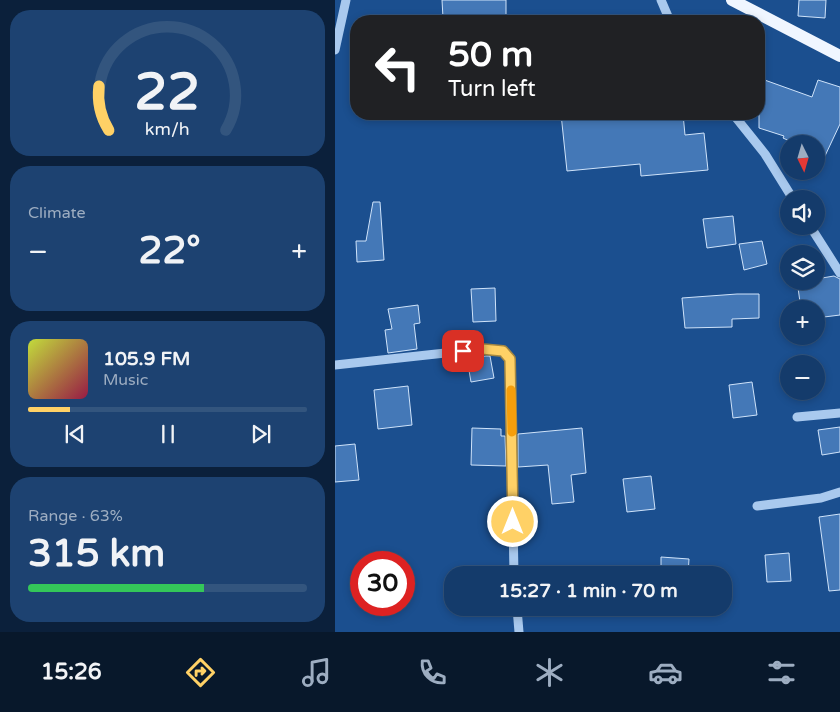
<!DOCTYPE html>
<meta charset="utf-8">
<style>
:root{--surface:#143b6b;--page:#1d4271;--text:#f1f3f6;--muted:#9dadc1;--line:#33557e;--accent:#ffd166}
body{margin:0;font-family:"Varela Round",sans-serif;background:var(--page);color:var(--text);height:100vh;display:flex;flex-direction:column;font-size:19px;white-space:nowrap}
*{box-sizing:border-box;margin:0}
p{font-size:16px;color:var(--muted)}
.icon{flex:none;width:28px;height:28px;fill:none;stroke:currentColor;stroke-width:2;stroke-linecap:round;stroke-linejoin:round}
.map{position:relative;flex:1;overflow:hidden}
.panel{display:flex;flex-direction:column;gap:10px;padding:10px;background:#0b203b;width:335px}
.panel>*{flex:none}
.banner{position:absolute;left:15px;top:15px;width:415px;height:105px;border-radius:20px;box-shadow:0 2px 8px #0003,0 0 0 1px var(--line);background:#202124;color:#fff;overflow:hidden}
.needle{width:32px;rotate:175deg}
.controls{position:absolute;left:445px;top:135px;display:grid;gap:10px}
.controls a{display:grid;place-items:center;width:45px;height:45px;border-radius:50%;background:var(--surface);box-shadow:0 2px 8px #0003,0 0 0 1px var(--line);font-size:25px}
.speed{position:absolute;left:15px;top:551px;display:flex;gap:10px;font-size:25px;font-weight:700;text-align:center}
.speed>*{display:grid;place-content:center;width:65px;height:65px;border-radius:50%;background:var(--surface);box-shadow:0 2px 8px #0003,0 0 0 1px var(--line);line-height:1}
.speed .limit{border:8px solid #d22;background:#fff;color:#111}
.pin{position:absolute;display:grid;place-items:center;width:42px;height:42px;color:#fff;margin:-21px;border-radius:10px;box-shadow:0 2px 8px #0006}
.me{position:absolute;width:55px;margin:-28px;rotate:0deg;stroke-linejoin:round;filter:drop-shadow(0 0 4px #0008)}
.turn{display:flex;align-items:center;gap:18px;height:105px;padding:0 15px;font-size:22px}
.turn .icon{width:65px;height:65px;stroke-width:2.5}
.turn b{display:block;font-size:35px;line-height:42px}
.big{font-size:38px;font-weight:700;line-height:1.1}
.panel .widget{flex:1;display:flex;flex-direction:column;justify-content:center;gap:8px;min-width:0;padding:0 18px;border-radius:20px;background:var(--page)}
.panel .dial{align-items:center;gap:0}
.dial svg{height:130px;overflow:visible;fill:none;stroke:var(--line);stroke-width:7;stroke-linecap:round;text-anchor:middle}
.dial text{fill:var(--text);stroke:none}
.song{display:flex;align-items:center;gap:15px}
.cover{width:60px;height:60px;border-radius:8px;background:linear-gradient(135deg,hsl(70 70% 55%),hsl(340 70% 35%))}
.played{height:5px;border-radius:2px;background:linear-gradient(90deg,var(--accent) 15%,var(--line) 15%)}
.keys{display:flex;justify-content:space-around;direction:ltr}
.heat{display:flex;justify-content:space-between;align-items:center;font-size:28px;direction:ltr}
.charge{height:8px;border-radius:4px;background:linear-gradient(90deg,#34c759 63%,var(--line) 0)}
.trip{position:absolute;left:109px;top:566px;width:288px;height:50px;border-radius:20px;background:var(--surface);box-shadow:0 2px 8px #0003,0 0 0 1px var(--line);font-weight:700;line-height:50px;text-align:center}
.tabs{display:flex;height:80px;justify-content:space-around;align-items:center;background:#08182b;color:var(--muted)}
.tabs .icon{width:35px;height:35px}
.tabs .on{color:var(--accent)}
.tabs b{font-size:22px;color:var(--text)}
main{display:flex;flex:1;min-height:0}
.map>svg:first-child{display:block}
.building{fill:#4478b7;stroke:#cfe3fa}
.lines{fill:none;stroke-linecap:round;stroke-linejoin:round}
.minor{stroke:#a9c9ee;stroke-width:9}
.major{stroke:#f0f6ff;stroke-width:12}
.route-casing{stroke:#a68842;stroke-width:12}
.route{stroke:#ffd166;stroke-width:9}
.slow{stroke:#f59e0b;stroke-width:9}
</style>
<main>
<section class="panel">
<div class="widget dial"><svg viewBox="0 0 100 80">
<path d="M14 69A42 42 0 1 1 86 69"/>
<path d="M14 69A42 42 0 0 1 8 42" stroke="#ffd166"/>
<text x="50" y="56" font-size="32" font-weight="700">22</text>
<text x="50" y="72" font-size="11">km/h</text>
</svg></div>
<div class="widget"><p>Climate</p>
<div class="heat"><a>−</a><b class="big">22°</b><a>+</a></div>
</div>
<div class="widget">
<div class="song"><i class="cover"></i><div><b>105.9 FM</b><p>Music</p></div></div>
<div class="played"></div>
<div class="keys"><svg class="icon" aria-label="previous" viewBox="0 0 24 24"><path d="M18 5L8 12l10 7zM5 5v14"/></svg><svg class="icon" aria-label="pause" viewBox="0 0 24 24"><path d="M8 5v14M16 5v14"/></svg><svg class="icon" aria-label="next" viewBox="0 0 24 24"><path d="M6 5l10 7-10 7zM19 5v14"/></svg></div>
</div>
<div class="widget"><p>Range · 63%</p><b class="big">315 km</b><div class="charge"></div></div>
</section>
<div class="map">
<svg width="505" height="632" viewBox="0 0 505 632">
<rect width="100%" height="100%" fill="#1b4f8f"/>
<g class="building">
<polygon points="107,0 171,0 171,15 108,18"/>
<polygon points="464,0 491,0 490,18 463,16"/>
<polygon points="424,78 477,97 483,80 505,87 505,124 481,175 481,144 461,144 448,138 449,136 424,128"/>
<polygon points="226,114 348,114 350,135 369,133 373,170 306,176 305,164 232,171"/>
<polygon points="38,202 45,202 49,260 22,262 21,241 31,241"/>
<polygon points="398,216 401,244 372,248 368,219"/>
<polygon points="427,241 432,264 409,270 404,244"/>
<polygon points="499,276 505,279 505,315 481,318 481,309 466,309 462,281 481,281 481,279"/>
<polygon points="160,288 161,321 138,322 136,289"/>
<polygon points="402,294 424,294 424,318 397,319 397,327 350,328 347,298"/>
<polygon points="83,305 85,323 79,324 82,349 53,353 50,330 57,329 53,309"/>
<polygon points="151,356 155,356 159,378 136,382 132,359"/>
<polygon points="417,382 422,415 398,418 394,385"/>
<polygon points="73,386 77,425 43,429 39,390"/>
<polygon points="505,427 505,452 487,455 483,430"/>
<polygon points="137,428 166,429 166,436 170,436 171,466 136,465"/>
<polygon points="247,428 251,473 236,475 239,502 217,504 213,465 183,467 183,434"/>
<polygon points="20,444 24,480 0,482 0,446"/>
<polygon points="316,476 320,509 292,512 288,479"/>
<polygon points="505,514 505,590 494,591 484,517"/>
<polygon points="454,553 456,581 432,582 430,555"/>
<polygon points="326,557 354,559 353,575 326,575"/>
</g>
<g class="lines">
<g class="minor">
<polyline points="326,0 335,21"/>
<polyline points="0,50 11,0"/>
<polyline points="398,114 430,154 458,199"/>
<polyline points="475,226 505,273"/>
<polyline points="0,365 147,349 167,351 175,359 179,575"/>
<polyline points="462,417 505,413"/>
<polyline points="422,506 486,498 505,492"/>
<polyline points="182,608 184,632"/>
</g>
<polyline class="major" points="397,0 505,56"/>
</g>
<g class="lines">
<defs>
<polyline id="route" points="128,351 147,349 168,351 175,359 178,522"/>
</defs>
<use href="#route" class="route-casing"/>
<use href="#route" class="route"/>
<polyline class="slow" points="176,390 177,432"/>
</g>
</svg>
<div class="controls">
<a><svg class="needle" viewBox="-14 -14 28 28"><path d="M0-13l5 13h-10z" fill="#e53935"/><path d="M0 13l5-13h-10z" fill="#9dadc1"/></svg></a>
<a><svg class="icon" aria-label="sound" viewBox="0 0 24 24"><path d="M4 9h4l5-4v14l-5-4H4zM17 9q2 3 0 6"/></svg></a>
<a><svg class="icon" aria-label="layers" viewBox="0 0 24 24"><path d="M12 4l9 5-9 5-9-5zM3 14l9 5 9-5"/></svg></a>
<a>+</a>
<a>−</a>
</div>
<div class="speed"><div class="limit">30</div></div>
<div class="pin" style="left:128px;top:351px;background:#d93025"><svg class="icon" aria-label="arrive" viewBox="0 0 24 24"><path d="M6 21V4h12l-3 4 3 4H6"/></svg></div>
<svg class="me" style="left:178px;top:522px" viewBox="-20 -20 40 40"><circle r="17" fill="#ffd166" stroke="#fff" stroke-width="3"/><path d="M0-11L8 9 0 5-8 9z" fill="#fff"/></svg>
<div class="trip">15:27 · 1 min · 70 m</div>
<div class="banner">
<div class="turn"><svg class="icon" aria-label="left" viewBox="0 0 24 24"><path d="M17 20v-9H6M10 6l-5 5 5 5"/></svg><div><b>50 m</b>Turn left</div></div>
</div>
</div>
</main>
<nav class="tabs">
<b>15:26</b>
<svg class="icon on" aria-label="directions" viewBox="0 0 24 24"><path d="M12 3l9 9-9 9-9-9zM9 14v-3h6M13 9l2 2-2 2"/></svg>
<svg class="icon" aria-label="music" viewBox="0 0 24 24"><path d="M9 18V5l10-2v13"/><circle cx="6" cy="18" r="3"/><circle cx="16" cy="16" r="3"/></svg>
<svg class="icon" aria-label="phone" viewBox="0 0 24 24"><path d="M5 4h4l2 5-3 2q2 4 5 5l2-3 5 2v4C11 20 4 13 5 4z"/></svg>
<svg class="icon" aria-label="climate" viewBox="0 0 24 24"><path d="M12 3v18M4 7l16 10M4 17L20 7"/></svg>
<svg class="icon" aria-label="car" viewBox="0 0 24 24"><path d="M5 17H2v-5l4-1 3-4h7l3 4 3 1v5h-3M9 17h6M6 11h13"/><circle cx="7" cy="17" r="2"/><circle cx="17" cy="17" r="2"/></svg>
<svg class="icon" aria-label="filters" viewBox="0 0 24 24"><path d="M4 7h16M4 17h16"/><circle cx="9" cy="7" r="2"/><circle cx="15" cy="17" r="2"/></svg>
</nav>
